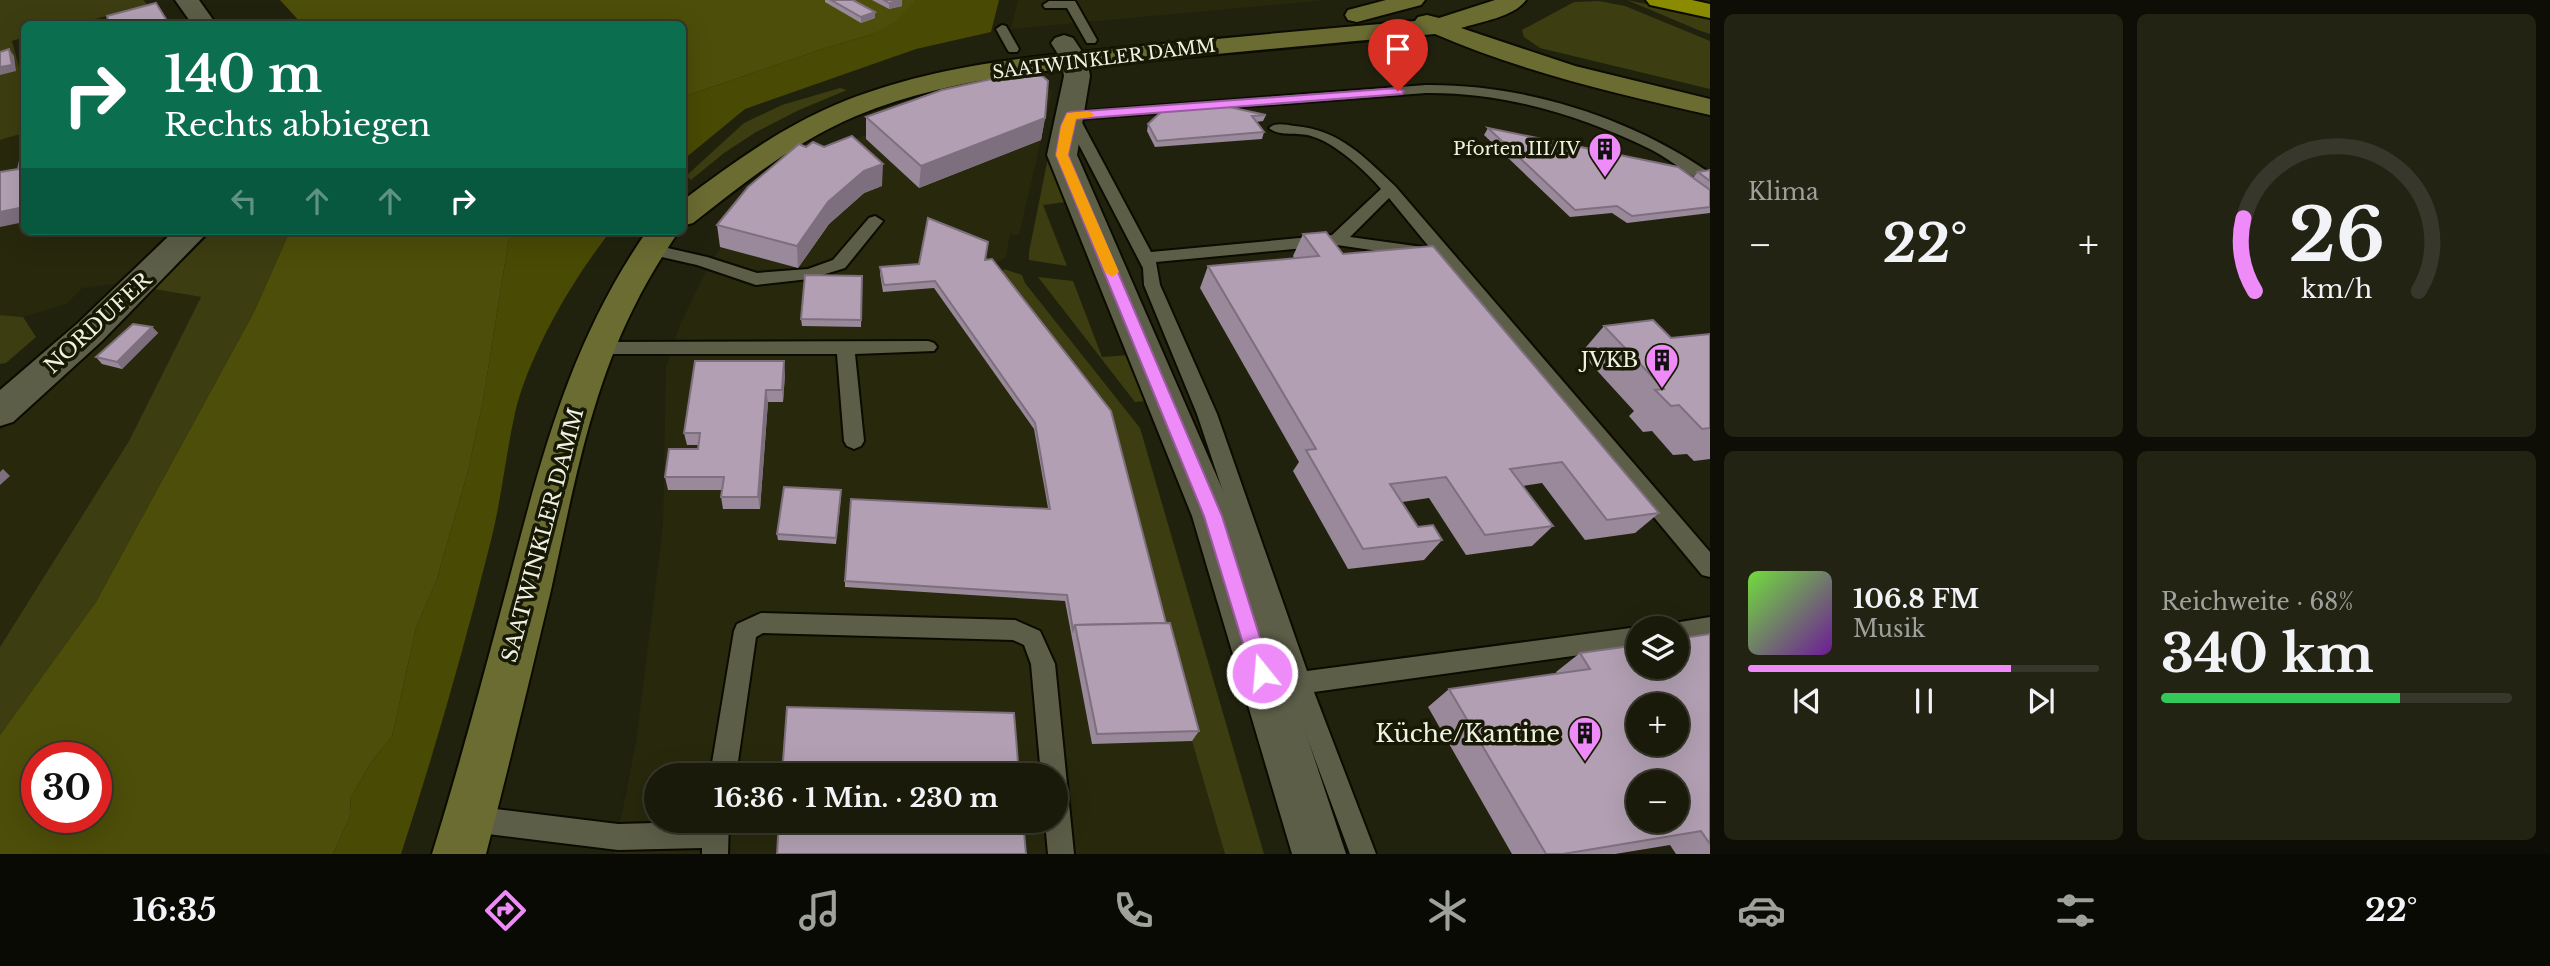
<!DOCTYPE html>
<html lang="de">
<meta charset="utf-8">
<style>
:root{--surface:#191a0a;--page:#222313;--text:#f1f3f6;--muted:#9fa19c;--line:#37382b;--accent:#ee8bf8}
body{margin:0;font-family:"Libre Baskerville",serif;background:var(--page);color:var(--text);height:100vh;display:flex;flex-direction:column;font-size:26px;white-space:nowrap}
*{box-sizing:border-box;margin:0}
p{font-size:23px;color:var(--muted)}
.icon{flex:none;width:38px;height:38px;fill:none;stroke:currentColor;stroke-width:2;stroke-linecap:round;stroke-linejoin:round}
.map{position:relative;flex:1;overflow:hidden}
.details{display:flex;flex-direction:column;gap:14px;padding:14px;background:#0e0e06;width:840px}
.details>*{flex:none}
.hud{position:absolute;left:21px;top:21px;width:665px;height:214px;border-radius:10px;box-shadow:0 7px 28px #0002,0 0 0 2px var(--line);background:#0b6e4f;color:#fff;overflow:hidden}
.controls{position:absolute;left:1626px;top:616px;display:grid;gap:14px}
.controls a{display:grid;place-items:center;width:63px;height:63px;border-radius:50%;background:var(--surface);box-shadow:0 7px 28px #0002,0 0 0 2px var(--line);font-size:35px}
.speed{position:absolute;left:21px;top:742px;display:flex;gap:14px;font-size:35px;font-weight:700;text-align:center}
.speed>*{display:grid;place-content:center;width:91px;height:91px;border-radius:50%;background:var(--surface);box-shadow:0 7px 28px #0002,0 0 0 2px var(--line);line-height:1}
.speed .limit{border:10px solid #d22;background:#fff;color:#111}
.pin{position:absolute;display:grid;place-items:center;width:60px;height:60px;color:#fff;margin:-72px -30px;border-radius:50% 50% 50% 0;rotate:-45deg;box-shadow:0 0 7px #0007}
.pin .icon{rotate:45deg}
.me{position:absolute;width:77px;margin:-38px;rotate:343deg;stroke-linejoin:round;filter:drop-shadow(0 0 5px #0008)}
.turn{display:flex;align-items:center;gap:24px;height:147px;padding:0 28px;font-size:32px}
.turn .icon{width:91px;height:91px;stroke-width:2.5}
.turn b{display:block;font-size:49px;line-height:60px}
.lanes{display:flex;align-items:center;height:66px;padding:0 28px;background:#0003;justify-content:center;gap:35px;direction:ltr}
.lanes .off{opacity:.35}
.big{font-size:52px;font-weight:700;line-height:1.1}
.details .widget{flex:1;display:flex;flex-direction:column;justify-content:center;gap:10px;min-width:0;padding:0 24px;border-radius:10px;background:var(--page)}
.details .dial{align-items:center;gap:0}
.dial svg{height:182px;overflow:visible;fill:none;stroke:var(--line);stroke-width:7;stroke-linecap:round;text-anchor:middle}
.dial text{fill:var(--text);stroke:none}
.song{display:flex;align-items:center;gap:21px}
.cover{width:84px;height:84px;border-radius:10px;background:linear-gradient(135deg,hsl(100 70% 55%),hsl(280 70% 35%))}
.played{height:7px;border-radius:4px;background:linear-gradient(90deg,var(--accent) 75%,var(--line) 75%)}
.keys{display:flex;justify-content:space-around;direction:ltr}
.heat{display:flex;justify-content:space-between;align-items:center;font-size:38px;direction:ltr}
.charge{height:10px;border-radius:5px;background:linear-gradient(90deg,#34c759 68%,var(--line) 0)}
.details .tiles{flex:1;display:grid;gap:14px;grid-template-columns:repeat(2,1fr)}
.trip{position:absolute;left:644px;top:763px;width:424px;height:70px;border-radius:35px;background:var(--surface);box-shadow:0 7px 28px #0002,0 0 0 2px var(--line);font-weight:700;line-height:70px;text-align:center}
.menu{display:flex;height:112px;justify-content:space-around;align-items:center;background:#0a0a04;color:var(--muted)}
.menu .icon{width:49px;height:49px}
.menu .on{color:var(--accent)}
.menu b{font-size:32px;color:var(--text)}
main{display:flex;flex:1;min-height:0}
.map>svg:first-child{display:block}
.built{fill:#27280c;fill-rule:evenodd}
.green{fill:#3c3d10}
.forest{fill:#494a04}
.water{fill:#4d4e09;fill-rule:evenodd}
.lines{fill:none;stroke-linecap:round;stroke-linejoin:round}
.lane-casing{stroke:#0b0b00;stroke-width:4}
.street-casing{stroke:#0b0b00;stroke-width:4}
.secondary-casing{stroke:#0b0b00;stroke-width:4}
.highway-casing{stroke:#0b0b00;stroke-width:4}
.lane{fill:#5d5e48;fill-rule:evenodd}
.street{fill:#5d5e48;fill-rule:evenodd}
.secondary{fill:#6a6c32;fill-rule:evenodd}
.highway{fill:#8a8b00;fill-rule:evenodd}
.wall{fill:#99899a}
.shaded-wall{fill:#7d6f7d}
.building{fill:#b29fb3;stroke:#7d6f7d;stroke-width:2;fill-rule:evenodd}
.route{fill:#ee8bf8;stroke:#9b5aa1;stroke-width:2}
.slow{fill:#f59e0b}
.labels{text-anchor:middle;dominant-baseline:central;stroke-width:7;stroke-linejoin:round;paint-order:stroke}
.far-street-label{font-size:18px;fill:#eff1e3;stroke:#181905}
.far-poi-label{font-size:18px;fill:#eff1e3;stroke:#181905;text-anchor:end}
.street-label{font-size:21px;fill:#eff1e3;stroke:#181905}
.poi-label{font-size:21px;fill:#eff1e3;stroke:#181905;text-anchor:end}
.near-poi-label{font-size:24px;fill:#eff1e3;stroke:#181905;text-anchor:end}
</style>
<main>
<div class="map">
<svg width="1710" height="854" viewBox="0 0 1710 854">
<rect width="100%" height="100%" fill="#21220e"/>
<g class="built">
<polygon points="1018,0 1327,0 1011,29"/>
<path d="M1047,88l5,4 -33,143 -9,-1 -4,23 -14,9 200,475 33,113h-611l22,-111 27,-217 3,-159 14,-42 27,-56 18,-28 113,-96 71,-26zM656,775h399v46h-399z"/>
<polygon points="24,133 24,231 168,231 155,248 115,284 82,288 66,304 23,317 0,315 0,140"/>
<polygon points="154,289 201,297 129,441 0,647 0,431"/>
</g>
<g class="green">
<polygon points="0,0 143,0 149,6 74,24 24,24 24,37 12,41 24,86 24,133 0,140"/>
<polygon points="1627,0 1710,18 1710,34 1698,30"/>
<polygon points="1599,1 1625,6 1710,41 1710,89 1540,48 1524,37 1522,30 1574,2"/>
<polygon points="840,88 847,90 799,110 756,132 724,153 691,180 686,176 744,123 782,105"/>
<polygon points="1048,158 1066,202 1043,205 1067,266 1029,260 1029,252"/>
<polygon points="213,231 290,231 254,312 96,602 0,735 0,647 129,441 201,297 154,289"/>
<polygon points="1004,269 1022,275 1025,283 1140,428 1264,854 1225,854 1192,741 1109,417 1001,277"/>
<polygon points="1038,277 1073,281 1102,357 1129,355 1147,401 1135,402"/>
<polygon points="0,315 23,317 36,337 6,363 0,364"/>
</g>
<g class="forest">
<polygon points="917,0 999,0 991,32 916,49 745,109 683,160 683,97 822,49 873,34"/>
<path d="M510,231h101c-38,47 -82,123 -96,182 -10,45 -14,91 -26,135 -26,104 -55,205 -88,306h-68l18,-40 -1,-15 22,-38 20,-24 24,-109 21,-49 31,-108 15,-70z"/>
</g>
<g class="water">
<polygon points="280,0 917,0 895,22 873,34 822,49 683,97 682,24 302,24"/>
<path d="M290,231h220l-27,170 -15,70 -31,108 -21,49 -24,109 -20,24 -22,38 1,15 -18,40h-333v-119l96,-133 158,-290zM37,758h59v59h-59z"/>
</g>
<g class="lines">
<defs>
<g id="lane">
<polygon points="1049,1 1075,1 1097,40 1095,43 1087,43 1067,8 1045,8 1043,5"/>
<polygon points="1002,25 1006,26 1019,49 1017,52 1009,52 1007,49 996,29"/>
<path d="M1426,85c98,-1 203,32 284,88v11c-16,-4 -43,-27 -60,-35 -70,-34 -146,-57 -224,-56l-346,26 71,133 181,-17 49,-46c-15,-18 -47,-47 -70,-53 -13,-4 -32,1 -42,-8 7,-6 16,-3 26,-2 45,4 69,31 100,60l315,366v25l-8,-2 -262,-315 -103,-15 -181,17 4,23 57,129 90,257 331,-44 4,1h-4v19l-324,45 62,162h-26l-63,-171 -90,-269 -53,-129 -1,-17 -79,-152 7,-4zM1389,198l41,50 -80,-11z"/>
<polygon points="875,216 883,221 845,268 809,279 756,285 697,265 644,253 642,249 650,244 707,257 757,273 808,269 833,260 869,218"/>
<polygon points="928,341 934,343 937,347 934,351 855,354 864,441 861,446 854,449 847,446 844,441 837,354 597,354 591,352 588,348 591,344 597,342"/>
<polygon points="761,613 1015,620 1040,631 1055,664 1074,854 1048,854 1045,821 1055,821 1055,775 1041,775 1031,664 1024,645 1013,640 763,633 756,637 736,775 710,775 734,631 737,624"/>
<polygon points="1710,617 1710,637 1676,641 1676,628 1666,628 1668,624"/>
<polygon points="471,806 618,824 729,821 728,854 702,854 702,848 618,850 471,832 462,828 458,819 462,810"/>
</g>
<g id="street">
<polygon points="175,0 199,0 216,24 192,24"/>
<polygon points="1064,35 1073,38 1087,59 1090,76 1077,155 1234,516 1346,854 1292,854 1192,516 1047,155 1064,76 1061,59 1051,43 1055,38"/>
<polygon points="174,231 209,231 102,341 13,422 0,426 0,390 78,323"/>
</g>
<g id="secondary">
<polygon points="1386,0 1425,0 1421,5 1357,22 1348,20 1345,15 1348,10"/>
<path d="M1495,0h31c-12,17 -46,22 -65,28l114,38 135,33v16c-93,-21 -187,-43 -275,-81 -93,8 -186,17 -279,26 -101,9 -205,17 -300,56 -60,25 -112,67 -163,107l-11,3v-25c49,-37 97,-72 153,-96 99,-42 210,-50 316,-60 88,-8 176,-17 264,-24l3,-4 9,-2 12,3z"/>
<path d="M647,231h32c-17,25 -33,51 -46,78 -44,88 -61,186 -82,281 -21,88 -42,176 -65,264h-54c28,-90 52,-180 76,-270 34,-129 62,-242 139,-353z"/>
</g>
<polygon id="highway" points="1646,0 1692,0 1710,4 1710,18 1650,5"/>
</defs>
<use href="#lane" class="lane-casing"/>
<use href="#street" class="street-casing"/>
<use href="#secondary" class="secondary-casing"/>
<use href="#highway" class="highway-casing"/>
<use href="#lane" class="lane"/>
<use href="#street" class="street"/>
<use href="#secondary" class="secondary"/>
<use href="#highway" class="highway"/>
</g>
<g class="wall">
<polygon points="825,0 853,0 875,12 875,18 861,23 825,2"/>
<polygon points="872,0 902,0 902,6 889,9"/>
<polygon points="1266,115 1263,121 1256,122 1264,132 1262,139 1155,147 1147,131 1148,124"/>
<polygon points="866,117 1045,118 1041,140 919,188 866,139"/>
<polygon points="1488,128 1693,178 1698,172 1710,170 1710,213 1627,223 1612,213 1570,217 1484,135"/>
<polygon points="882,186 864,193 829,224 798,268 720,247 717,225"/>
<polygon points="1303,234 1343,254 1659,513 1635,533 1585,540 1542,483 1522,486 1553,526 1532,546 1466,555 1429,498 1402,502 1418,527 1442,540 1424,560 1348,569 1293,471 1299,462 1200,288 1208,266 1294,258 1293,256"/>
<polygon points="985,260 1166,623 1199,731 1192,741 1092,744 1065,601 845,587 845,581 1048,508 1034,429 934,288 883,292 880,274 880,267"/>
<polygon points="862,276 861,327 802,326 801,319"/>
<polygon points="1604,326 1671,338 1710,334 1710,459 1694,461 1687,454 1673,455 1652,431 1643,432 1629,416 1634,411 1581,353"/>
<polygon points="152,327 158,333 122,369 102,364 96,357"/>
<polygon points="785,374 783,402 768,402 760,509 723,509 721,497 722,490 668,490 665,477 698,449 698,445 687,445 684,433"/>
<polygon points="841,496 836,544 778,540 777,534"/>
<polygon points="1710,634 1710,854 1676,854 1670,845 1615,854 1512,854 1428,707 1449,689 1557,674 1556,672 1580,653"/>
</g>
<g class="shaded-wall">
<polygon points="902,0 902,6 889,9 889,3"/>
<polygon points="875,12 875,18 861,23 861,17"/>
<polygon points="9,49 14,56 16,71 0,75 0,67"/>
<polygon points="1045,118 1041,140 919,188 921,166"/>
<polygon points="883,164 882,186 864,193 829,224 798,268 797,246 828,202 864,171"/>
<polygon points="24,207 24,222 0,227 0,212"/>
<polygon points="152,327 158,333 122,369 117,362"/>
<polygon points="784,361 785,374 783,402 782,390"/>
<polygon points="766,390 768,402 760,509 758,497"/>
<polygon points="3,469 10,476 0,485 0,472"/>
</g>
<g class="building">
<polygon points="831,0 853,0 875,12 861,17"/>
<polygon points="884,0 902,0 889,3"/>
<polygon points="156,3 169,24 122,24 121,23 109,24 107,16"/>
<polygon points="9,49 12,65 0,67 0,52"/>
<polygon points="1024,72 1040,74 1048,81 1045,118 921,166 866,117 942,90"/>
<polygon points="1229,107 1266,115 1252,116 1264,132 1157,141 1148,124 1161,112 1186,108"/>
<polygon points="1488,128 1678,167 1710,190 1710,207 1632,216 1617,206 1575,210"/>
<polygon points="852,136 883,164 864,171 828,202 797,246 717,225 748,187 799,144 806,147 813,142 824,147"/>
<polygon points="22,152 24,152 24,207 0,212 0,172 18,169"/>
<polygon points="1710,170 1710,181 1698,172"/>
<polygon points="928,218 988,242 985,260 992,259 1111,411 1166,623 1075,625 1073,630 1067,595 845,581 851,499 1050,509 1035,423 935,281 884,285 880,267 919,264"/>
<polygon points="1326,232 1343,254 1433,246 1659,513 1607,520 1562,462 1510,469 1553,526 1485,535 1446,477 1390,484 1418,527 1433,525 1442,540 1363,549 1306,450 1316,449 1208,266 1319,256 1303,234"/>
<polygon points="805,275 862,276 861,320 801,319"/>
<polygon points="1653,320 1671,338 1710,334 1710,428 1702,429 1679,405 1671,406 1655,390 1664,389 1604,326"/>
<polygon points="133,324 152,327 117,362 96,357"/>
<polygon points="695,361 784,361 782,390 766,390 758,497 721,497 724,477 665,477 669,449 698,449 700,433 684,433"/>
<polygon points="784,487 841,490 836,538 777,534"/>
<polygon points="1170,623 1199,731 1097,734 1075,625"/>
<path d="M1710,634v210l-9,-13 -138,23h-17l-97,-165 141,-20 -10,-16 58,-8v22h38v-28zM1638,705h38v39h-38zM1638,782h38v39h-38z"/>
<polygon points="787,707 1014,713 1019,775 782,775"/>
<polygon points="779,821 1023,821 1026,854 777,854"/>
</g>
<polygon class="route" points="1398,88 1404,91 1402,94 1076,119 1068,155 1222,516 1271,673 1269,679 1262,682 1255,679 1252,673 1204,516 1056,155 1061,126 1067,113 1071,112"/>
<polygon class="slow" points="1088,111 1094,114 1092,117 1076,119 1068,155 1119,272 1112,277 1105,272 1056,155 1061,126 1067,113"/>
<defs>
<symbol id="building-pin" viewBox="-11 -11 22 30"><path d="M0 17L-7.5 6A9.5 9.5 0 1 1 7.5 6Z" fill="#ee8bf8" stroke="#181905"/><path d="M-4-6H4V6H1V3H-1V6H-4ZM-2.5-4.3h1.7v1.8h-1.7ZM.8-4.3h1.7v1.8H.8ZM-2.5-1h1.7V.8h-1.7ZM.8-1h1.7V.8H.8Z" fill="#111"/></symbol>
</defs>
<g fill-rule="evenodd">
<use href="#building-pin" x="1586" y="130" width="38" height="52"/>
<use href="#building-pin" x="1643" y="341" width="38" height="52"/>
<use href="#building-pin" x="1566" y="714" width="38" height="52"/>
</g>
<g class="labels">
<g class="far-street-label">
<text transform="translate(1104 59) rotate(-7)">SAATWINKLER DAMM</text>
</g>
<g class="far-poi-label">
<text x="1580" y="149">Pforten III/IV</text>
</g>
<g class="street-label">
<text transform="translate(98 323) rotate(-43)">NORDUFER</text>
<text transform="translate(543 535) rotate(-75)">SAATWINKLER DAMM</text>
</g>
<g class="poi-label">
<text x="1638" y="360">JVKB</text>
</g>
<g class="near-poi-label">
<text x="1560" y="733">Küche/Kantine</text>
</g>
</g>
</svg>
<div class="controls">
<a><svg class="icon" aria-label="layers" viewBox="0 0 24 24"><path d="M12 4l9 5-9 5-9-5zM3 14l9 5 9-5"/></svg></a>
<a>+</a>
<a>−</a>
</div>
<div class="speed"><div class="limit">30</div></div>
<div class="pin" style="left:1398px;top:91px;background:#d93025"><svg class="icon" aria-label="arrive" viewBox="0 0 24 24"><path d="M6 21V4h12l-3 4 3 4H6"/></svg></div>
<svg class="me" style="left:1262px;top:673px" viewBox="-20 -20 40 40"><circle r="17" fill="#ee8bf8" stroke="#fff" stroke-width="3"/><path d="M0-11L8 9 0 5-8 9z" fill="#fff"/></svg>
<div class="trip">16:36 · 1 Min. · 230 m</div>
<div class="hud">
<div class="turn"><svg class="icon" aria-label="right" viewBox="0 0 24 24"><path d="M7 20v-9h11M14 6l5 5-5 5"/></svg><div><b>140 m</b>Rechts abbiegen</div></div>
<div class="lanes"><svg class="icon off" aria-label="left" viewBox="0 0 24 24"><path d="M17 20v-9H6M10 6l-5 5 5 5"/></svg><svg class="icon off" aria-label="ahead" viewBox="0 0 24 24"><path d="M12 20V5M6 11l6-6 6 6"/></svg><svg class="icon off" aria-label="ahead" viewBox="0 0 24 24"><path d="M12 20V5M6 11l6-6 6 6"/></svg><svg class="icon" aria-label="right" viewBox="0 0 24 24"><path d="M7 20v-9h11M14 6l5 5-5 5"/></svg></div>
</div>
</div>
<section class="details">
<div class="tiles">
<div class="widget"><p>Klima</p>
<div class="heat"><a>−</a><b class="big">22°</b><a>+</a></div>
</div>
<div class="widget dial"><svg viewBox="0 0 100 80">
<path d="M14 69A42 42 0 1 1 86 69"/>
<path d="M14 69A42 42 0 0 1 9 37" stroke="#ee8bf8"/>
<text x="50" y="56" font-size="32" font-weight="700">26</text>
<text x="50" y="72" font-size="11">km/h</text>
</svg></div>
<div class="widget">
<div class="song"><i class="cover"></i><div><b>106.8 FM</b><p>Musik</p></div></div>
<div class="played"></div>
<div class="keys"><svg class="icon" aria-label="previous" viewBox="0 0 24 24"><path d="M18 5L8 12l10 7zM5 5v14"/></svg><svg class="icon" aria-label="pause" viewBox="0 0 24 24"><path d="M8 5v14M16 5v14"/></svg><svg class="icon" aria-label="next" viewBox="0 0 24 24"><path d="M6 5l10 7-10 7zM19 5v14"/></svg></div>
</div>
<div class="widget"><p>Reichweite · 68%</p><b class="big">340 km</b><div class="charge"></div></div>
</div>
</section>
</main>
<nav class="menu">
<b>16:35</b>
<svg class="icon on" aria-label="directions" viewBox="0 0 24 24"><path d="M12 3l9 9-9 9-9-9zM9 14v-3h6M13 9l2 2-2 2"/></svg>
<svg class="icon" aria-label="music" viewBox="0 0 24 24"><path d="M9 18V5l10-2v13"/><circle cx="6" cy="18" r="3"/><circle cx="16" cy="16" r="3"/></svg>
<svg class="icon" aria-label="phone" viewBox="0 0 24 24"><path d="M5 4h4l2 5-3 2q2 4 5 5l2-3 5 2v4C11 20 4 13 5 4z"/></svg>
<svg class="icon" aria-label="climate" viewBox="0 0 24 24"><path d="M12 3v18M4 7l16 10M4 17L20 7"/></svg>
<svg class="icon" aria-label="car" viewBox="0 0 24 24"><path d="M5 17H2v-5l4-1 3-4h7l3 4 3 1v5h-3M9 17h6M6 11h13"/><circle cx="7" cy="17" r="2"/><circle cx="17" cy="17" r="2"/></svg>
<svg class="icon" aria-label="filters" viewBox="0 0 24 24"><path d="M4 7h16M4 17h16"/><circle cx="9" cy="7" r="2"/><circle cx="15" cy="17" r="2"/></svg>
<b>22°</b>
</nav>
